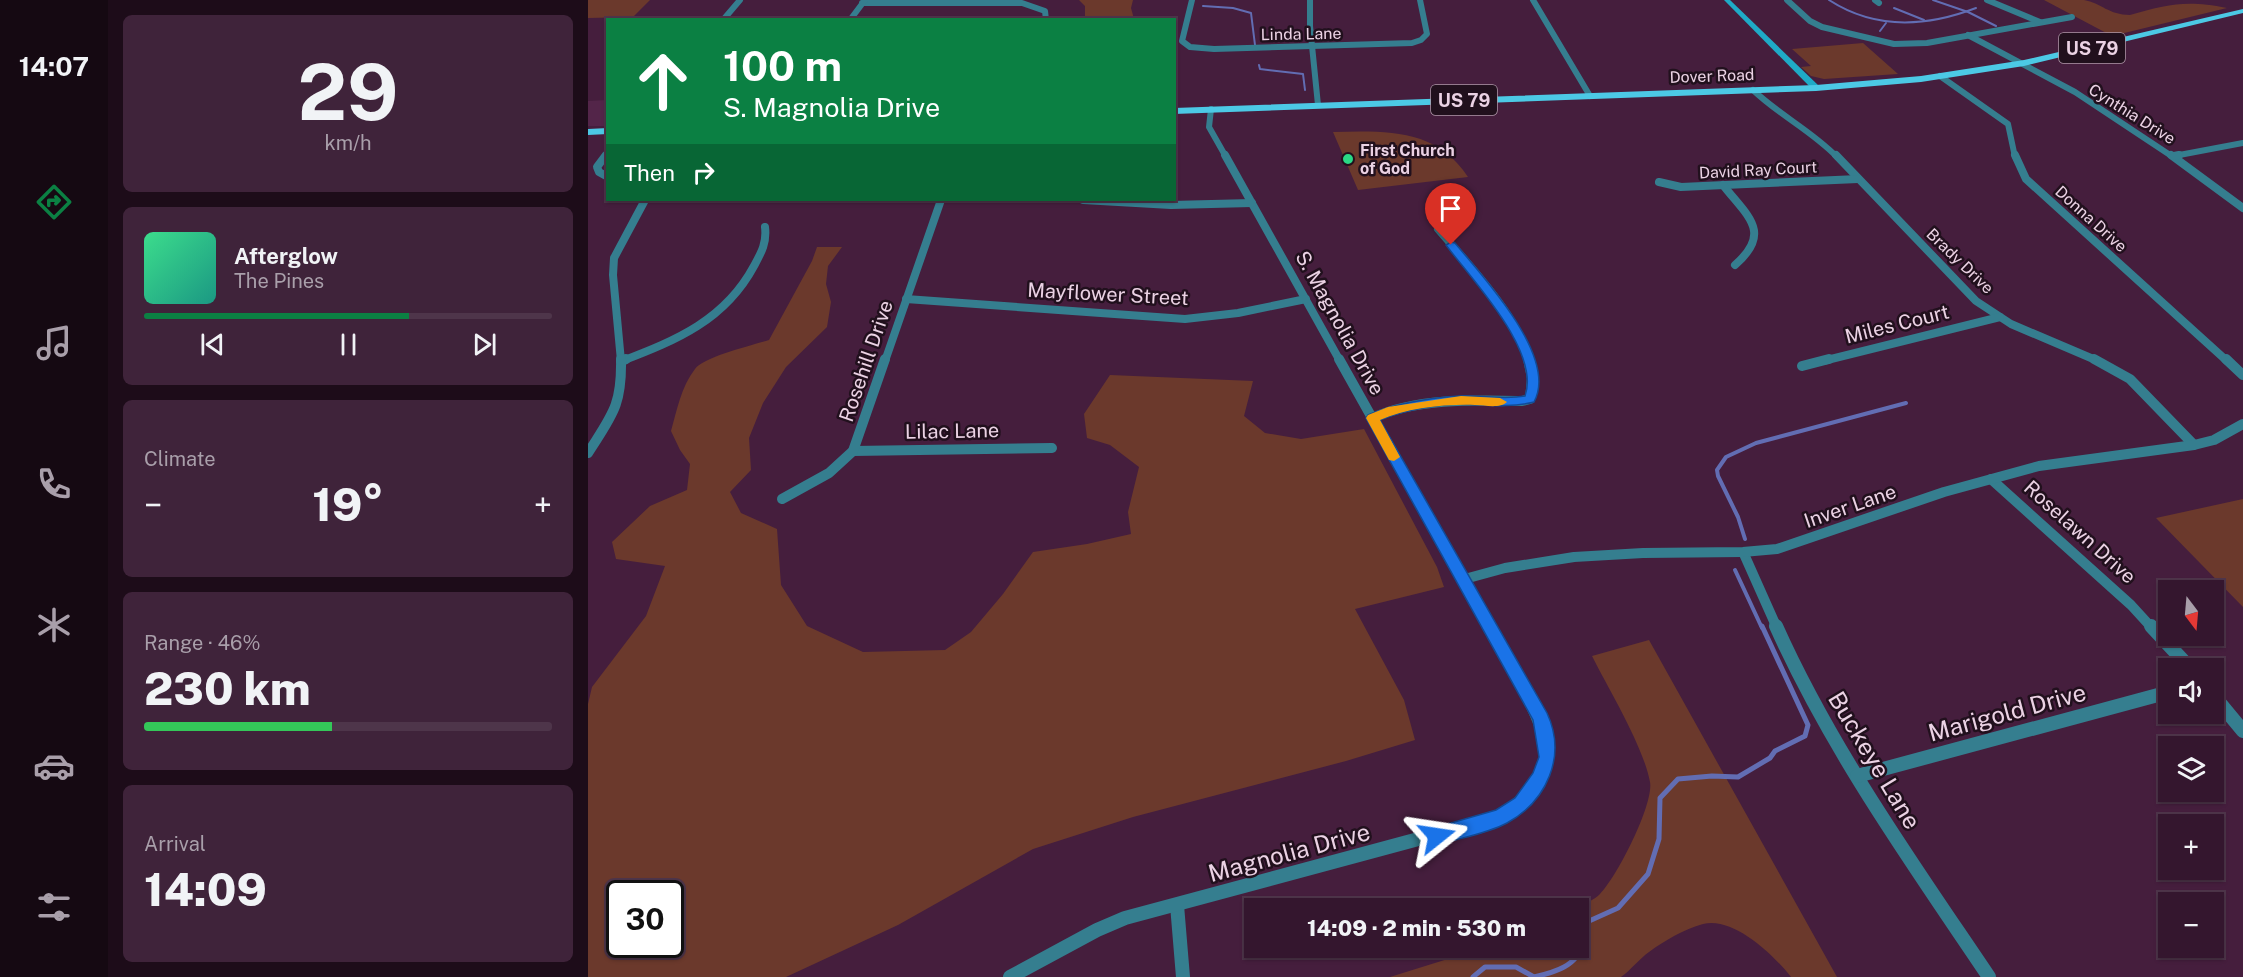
<!DOCTYPE html>
<meta charset="utf-8">
<style>
:root{--surface:#34162e;--page:#3f233a;--text:#f1f3f6;--muted:#a99faa;--line:#4e354a;--accent:#0b8043}
body{margin:0;font-family:"Public Sans",sans-serif;background:var(--page);color:var(--text);height:100vh;display:flex;flex-direction:column;font-size:22px;white-space:nowrap}
*{box-sizing:border-box;margin:0}
p{font-size:20px;color:var(--muted)}
.icon{flex:none;width:33px;height:33px;fill:none;stroke:currentColor;stroke-width:2;stroke-linecap:round;stroke-linejoin:round}
.map{position:relative;flex:1;overflow:hidden}
.sheet{display:flex;flex-direction:column;gap:15px;padding:15px;background:#1d0c19;width:480px}
.sheet>*{flex:none}
.top-card{position:absolute;left:18px;top:18px;width:570px;height:183px;border-radius:0px;box-shadow:0 2px 4px #0004,0 0 0 2px var(--line);background:#0b8043;color:#fff;overflow:hidden}
.needle{width:39px;rotate:164deg}
.tools{position:absolute;left:1570px;top:580px;display:grid;gap:12px}
.tools a{display:grid;place-items:center;width:66px;height:66px;border-radius:0px;background:var(--surface);box-shadow:0 2px 4px #0004,0 0 0 2px var(--line);font-size:30px}
.speed{position:absolute;left:18px;top:880px;display:flex;gap:12px;font-size:30px;font-weight:700;text-align:center}
.speed>*{display:grid;place-content:center;width:78px;height:78px;border-radius:50%;background:var(--surface);box-shadow:0 2px 4px #0004,0 0 0 2px var(--line);line-height:1}
.speed .limit{border:3px solid #111;border-radius:9px;background:#fff;color:#111}
.pin{position:absolute;display:grid;place-items:center;width:51px;height:51px;color:#fff;margin:-62px -26px;border-radius:50% 50% 50% 0;rotate:-45deg;box-shadow:0 0 6px #0007}
.pin .icon{rotate:45deg}
.me{position:absolute;width:66px;margin:-33px;rotate:75deg;stroke-linejoin:round;filter:drop-shadow(0 0 4px #0008)}
.turn{display:flex;align-items:center;gap:21px;height:126px;padding:0 18px;font-size:27px}
.turn .icon{width:78px;height:78px;stroke-width:2.5}
.turn b{display:block;font-size:42px;line-height:51px}
.then{display:flex;align-items:center;height:57px;padding:0 18px;background:#0003;gap:12px;font-size:22px}
.big{font-size:45px;font-weight:800;line-height:1.1}
.sheet .card{flex:1;display:flex;flex-direction:column;justify-content:center;gap:9px;min-width:0;padding:0 21px;border-radius:9px;background:var(--page)}
.sheet .dial{align-items:center;gap:0}
.dial b{font-size:78px;line-height:1}
.song{display:flex;align-items:center;gap:18px}
.cover{width:72px;height:72px;border-radius:9px;background:linear-gradient(135deg,hsl(150 70% 55%),hsl(170 70% 35%))}
.played{height:6px;border-radius:3px;background:linear-gradient(90deg,var(--accent) 65%,var(--line) 65%)}
.keys{display:flex;justify-content:space-around;direction:ltr}
.heat{display:flex;justify-content:space-between;align-items:center;font-size:33px;direction:ltr}
.charge{height:9px;border-radius:4px;background:linear-gradient(90deg,#34c759 46%,var(--line) 0)}
.trip{position:absolute;left:656px;top:898px;width:345px;height:60px;border-radius:0px;background:var(--surface);box-shadow:0 2px 4px #0004,0 0 0 2px var(--line);font-weight:800;line-height:60px;text-align:center}
main{display:flex;flex:1;min-height:0}
.tab-bar{display:flex;flex-direction:column;width:108px;justify-content:space-around;align-items:center;background:#150912;color:var(--muted)}
.tab-bar .icon{width:42px;height:42px}
.tab-bar .current{color:var(--accent)}
.tab-bar b{font-size:27px;color:var(--text)}
.map>svg:first-child{display:block}
.built{fill:#532549}
.green{fill:#6b392c;fill-rule:evenodd}
.lines{fill:none;stroke-linecap:round;stroke-linejoin:round}
.stream-far2{stroke:#626db3;stroke-width:2}
.stream-far1{stroke:#626db3;stroke-width:4}
.stream{stroke:#626db3;stroke-width:5}
.street-far3{stroke:#357e8f;stroke-width:6}
.street-far2{stroke:#357e8f;stroke-width:8}
.street-far1{stroke:#357e8f;stroke-width:10}
.street{stroke:#357e8f;stroke-width:14}
.secondary{fill:#1faac6;fill-rule:evenodd}
.primary{fill:#4cc9e5;fill-rule:evenodd}
.route{fill:#1a73e8;stroke:#114b97;stroke-width:1.5}
.slow{fill:#f59e0b}
.poi-dot{fill:#2ad885;stroke:#21101d;stroke-width:2}
.labels{text-anchor:middle;dominant-baseline:central;stroke-width:5;stroke-linejoin:round;paint-order:stroke}
.far-street-label{font-size:16px;fill:#ebd2e4;stroke:#21101d}
.far-poi-label{font-size:16px;font-weight:bold;fill:#ebd2e4;stroke:#21101d;text-anchor:start}
.shield{fill:#21101d;stroke:#ae98a8;stroke-width:1.5}
.shield-label{font-size:18px;font-weight:bold;fill:#ebd2e4}
.street-label{font-size:20px;fill:#ebd2e4;stroke:#21101d}
.near-street-label{font-size:24px;fill:#ebd2e4;stroke:#21101d}
</style>
<main>
<nav class="tab-bar">
<b>14:07</b>
<svg class="icon current" aria-label="directions" viewBox="0 0 24 24"><path d="M12 3l9 9-9 9-9-9zM9 14v-3h6M13 9l2 2-2 2"/></svg>
<svg class="icon" aria-label="music" viewBox="0 0 24 24"><path d="M9 18V5l10-2v13"/><circle cx="6" cy="18" r="3"/><circle cx="16" cy="16" r="3"/></svg>
<svg class="icon" aria-label="phone" viewBox="0 0 24 24"><path d="M5 4h4l2 5-3 2q2 4 5 5l2-3 5 2v4C11 20 4 13 5 4z"/></svg>
<svg class="icon" aria-label="climate" viewBox="0 0 24 24"><path d="M12 3v18M4 7l16 10M4 17L20 7"/></svg>
<svg class="icon" aria-label="car" viewBox="0 0 24 24"><path d="M5 17H2v-5l4-1 3-4h7l3 4 3 1v5h-3M9 17h6M6 11h13"/><circle cx="7" cy="17" r="2"/><circle cx="17" cy="17" r="2"/></svg>
<svg class="icon" aria-label="filters" viewBox="0 0 24 24"><path d="M4 7h16M4 17h16"/><circle cx="9" cy="7" r="2"/><circle cx="15" cy="17" r="2"/></svg>
</nav>
<section class="sheet">
<div class="card dial"><b>29</b><p>km/h</p></div>
<div class="card">
<div class="song"><i class="cover"></i><div><b>Afterglow</b><p>The Pines</p></div></div>
<div class="played"></div>
<div class="keys"><svg class="icon" aria-label="previous" viewBox="0 0 24 24"><path d="M18 5L8 12l10 7zM5 5v14"/></svg><svg class="icon" aria-label="pause" viewBox="0 0 24 24"><path d="M8 5v14M16 5v14"/></svg><svg class="icon" aria-label="next" viewBox="0 0 24 24"><path d="M6 5l10 7-10 7zM19 5v14"/></svg></div>
</div>
<div class="card"><p>Climate</p>
<div class="heat"><a>−</a><b class="big">19°</b><a>+</a></div>
</div>
<div class="card"><p>Range · 46%</p><b class="big">230 km</b><div class="charge"></div></div>
<div class="card"><p>Arrival</p><b class="big">14:09</b></div>
</section>
<div class="map">
<svg width="1655" height="977" viewBox="0 0 1655 977">
<rect width="100%" height="100%" fill="#451e3d"/>
<polygon class="built" points="19,100 19,126 0,126 0,101"/>
<g class="green">
<polygon points="0,0 62,0 45,17 0,18"/>
<polygon points="491,0 545,0 543,8 546,19 501,19 497,16 497,6"/>
<path d="M1456,0c12,0 27,0 40,0 17,3 25,15 46,15 39,-11 56,-15 97,-7l-115,28z"/>
<polygon points="1275,43 1310,74 1236,79 1223,76 1213,67 1223,66 1204,49"/>
<path d="M745,132c53,-1 103,-4 135,45l-110,13z"/>
<path d="M229,247h25l-14,19 -2,18 5,18 -4,25 -41,40 -23,36 -14,35 2,32 -21,22 11,21 36,16 4,56 26,41 56,26 82,-2 26,-18 32,-38 30,-42 54,-8 44,-10 -3,-22 11,-45 -29,-22 -23,-7 -3,-24 26,-39 143,6 -9,35 21,17 36,6 63,-10 73,138 7,20 -89,22 49,91 11,40 -69,21 -213,56 -100,32 -135,76 -112,52h-198v-273l4,-17 54,-71 19,-50 -49,-7 -4,-17 38,-36 37,-16 3,-26 -10,-14 -9,-19c6,-21 10,-44 24,-62 8,-12 58,-24 74,-29l43,-79zM32,894h50v51h-50z"/>
<polygon points="1655,499 1655,607 1568,518"/>
<path d="M1061,640l188,337h-46c-17,-22 -58,-61 -88,-53 -19,5 -39,17 -54,28 -10,7 -18,18 -28,25h-231l93,-29h95l-1,-39c7,-5 17,-9 23,-15 17,-17 54,-90 50,-112 -7,-37 -41,-92 -58,-126z"/>
</g>
<g class="lines">
<g class="stream-far2">
<path d="M1241,0c46,30 97,27 147,8"/>
<polyline points="1345,0 1380,12 1408,26"/>
<polyline points="615,6 645,8 663,13 667,45"/>
<polyline points="1306,8 1336,20"/>
<polyline points="1292,31 1298,23"/>
<polyline points="671,65 672,69 715,74 717,90"/>
</g>
<g class="stream-far1">
<polyline points="1157,539 1150,517 1130,476 1129,470 1138,457 1168,443 1318,403"/>
<polyline points="1147,570 1174,628"/>
</g>
<g class="stream">
<polyline points="990,926 1030,908 1060,874 1071,839 1072,798 1090,779 1124,776 1150,777 1182,758 1187,751 1217,736 1220,725 1174,626"/>
<path d="M885,977l12,-10h31l18,10c18,-4 46,-11 48,-35 0,-4 -3,-10 -4,-14"/>
</g>
<g class="street-far3">
<polyline points="604,0 594,41 602,47 626,49 824,43 833,40 839,34 832,0"/>
<polyline points="722,0 722,26 730,105"/>
<polyline points="945,0 1002,96"/>
<polyline points="1199,0 1222,21 1234,27 1306,44 1339,43 1484,17"/>
<polyline points="1287,0 1291,3"/>
<polyline points="1399,0 1452,22"/>
<polyline points="274,3 434,3 457,11 458,20"/>
<polyline points="135,20 152,0"/>
<polyline points="262,20 277,0"/>
<polyline points="1380,35 1487,92 1585,157"/>
<polyline points="1352,76 1420,124 1427,157"/>
<path d="M1165,90c26,25 59,41 84,67"/>
<polyline points="623,109 621,127 638,157"/>
<polyline points="1586,156 1655,143"/>
<polyline points="17,157 20,152"/>
</g>
<g class="street-far2">
<polyline points="18,155 9,167 11,172 20,177"/>
<polyline points="637,155 752,361"/>
<polyline points="1248,155 1388,301 1423,324 1510,361"/>
<polyline points="1427,155 1438,179 1639,361"/>
<polyline points="1583,155 1655,208"/>
<polyline points="1586,156 1591,155"/>
<polyline points="1071,182 1093,187 1270,179"/>
<path d="M1135,185c24,31 50,47 12,80"/>
<polyline points="495,200 583,205 664,203"/>
<path d="M850,229c29,34 81,88 91,132"/>
<polyline points="318,299 597,319 650,313 718,299"/>
<polyline points="33,361 25,275 26,258 57,200"/>
<path d="M34,361c55,-21 103,-41 132,-95 7,-13 13,-23 11,-39"/>
<polyline points="297,361 353,200"/>
<polyline points="1235,361 1412,317"/>
</g>
<g class="street-far1">
<polyline points="751,359 902,628"/>
<polyline points="1506,359 1542,379 1606,445"/>
<polyline points="1638,359 1655,375"/>
<polyline points="33,361 38,359"/>
<polyline points="1214,366 1241,359"/>
<path d="M785,418c43,-20 102,-18 149,-17l8,-2 2,-21 -4,-19"/>
<polyline points="265,451 464,448"/>
<path d="M0,453c24,-38 34,-47 33,-94"/>
<polyline points="1403,479 1543,605 1564,628"/>
<polyline points="194,499 241,473 265,451 297,359"/>
<polyline points="1156,554 1189,628"/>
<polyline points="873,580 917,568 986,557 1055,553 1155,552 1189,549 1356,492 1451,466 1606,445 1626,440 1655,424"/>
</g>
<g class="street">
<path d="M1188,626c56,125 137,238 213,351"/>
<polyline points="1563,626 1603,669"/>
<polyline points="1626,696 1655,731"/>
<polyline points="1269,776 1581,692"/>
<polyline points="589,905 595,977"/>
<path d="M422,977l87,-47 28,-12 375,-101c60,-39 55,-72 23,-130 -11,-20 -23,-40 -34,-61"/>
</g>
<polygon class="secondary" points="1136,0 1142,0 1231,86 1231,90 1225,90"/>
<g class="primary">
<polygon points="1655,9 1655,13 1436,66 1333,82 1228,91 586,114 586,108 1228,85 1333,76 1436,60"/>
<polygon points="20,128 20,134 0,135 0,129"/>
</g>
</g>
<path class="route" d="M863,242l4,1c27,33 104,114 79,159 -23,6 -46,3 -70,2 -26,0 -61,6 -84,16l167,293c20,43 0,88 -40,110 -20,11 -48,15 -70,22l-7,-3 -3,-6 3,-7 66,-19 19,-12 18,-25 6,-16 -6,-37 -167,-302 2,-3c28,-12 62,-17 92,-19 22,-1 43,4 65,0 16,-45 -54,-117 -79,-151z"/>
<path class="slow" d="M873,396l39,2 7,4c-7,7 -23,3 -32,3 -30,-1 -68,3 -95,15l20,37 -6,4 -5,-1 -23,-42 2,-3 20,-8z"/>
<circle class="poi-dot" cx="760" cy="159" r="6"/>
<g class="labels">
<g class="far-street-label">
<text transform="translate(713 34) rotate(-1)">Linda Lane</text>
<text transform="translate(1124 76) rotate(-2)">Dover Road</text>
<text transform="translate(1544 114) rotate(32)">Cynthia Drive</text>
<text transform="translate(1170 170) rotate(-3)">David Ray Court</text>
<text transform="translate(1503 219) rotate(42)">Donna Drive</text>
<text transform="translate(1372 261) rotate(44)">Brady Drive</text>
</g>
<g class="far-poi-label">
<text x="772" y="150">First Church<tspan x="772" dy="18">of God</tspan></text>
</g>
<g class="shield">
<rect x="1471" y="33" width="66" height="30" rx="4.5"/>
<rect x="843" y="85" width="66" height="30" rx="4.5"/>
</g>
<g class="shield-label">
<text x="1504" y="48">US 79</text>
<text x="876" y="100">US 79</text>
</g>
<g class="street-label">
<text transform="translate(520 294) rotate(3)">Mayflower Street</text>
<text transform="translate(752 323) rotate(61)">S. Magnolia Drive</text>
<text transform="translate(1309 324) rotate(-14)">Miles Court</text>
<text transform="translate(278 361) rotate(-71)">Rosehill Drive</text>
<text transform="translate(364 431) rotate(-1)">Lilac Lane</text>
<text transform="translate(1262 506) rotate(-19)">Inver Lane</text>
<text transform="translate(1492 532) rotate(42)">Roselawn Drive</text>
</g>
<g class="near-street-label">
<text transform="translate(1419 712) rotate(-15)">Marigold Drive</text>
<text transform="translate(1287 760) rotate(59)">Buckeye Lane</text>
<text transform="translate(701 852) rotate(-15)">Magnolia Drive</text>
</g>
</g>
</svg>
<div class="tools">
<a><svg class="needle" viewBox="-14 -14 28 28"><path d="M0-13l5 13h-10z" fill="#e53935"/><path d="M0 13l5-13h-10z" fill="#a99faa"/></svg></a>
<a><svg class="icon" aria-label="sound" viewBox="0 0 24 24"><path d="M4 9h4l5-4v14l-5-4H4zM17 9q2 3 0 6"/></svg></a>
<a><svg class="icon" aria-label="layers" viewBox="0 0 24 24"><path d="M12 4l9 5-9 5-9-5zM3 14l9 5 9-5"/></svg></a>
<a>+</a>
<a>−</a>
</div>
<div class="speed"><div class="limit">30</div></div>
<div class="pin" style="left:863px;top:245px;background:#d93025"><svg class="icon" aria-label="arrive" viewBox="0 0 24 24"><path d="M6 21V4h12l-3 4 3 4H6"/></svg></div>
<svg class="me" style="left:849px;top:836px" viewBox="-20 -20 40 40"><path d="M0-17L14 15 0 8-14 15z" fill="#1a73e8" stroke="#fff" stroke-width="4"/></svg>
<div class="trip">14:09 · 2 min · 530 m</div>
<div class="top-card">
<div class="turn"><svg class="icon" aria-label="ahead" viewBox="0 0 24 24"><path d="M12 20V5M6 11l6-6 6 6"/></svg><div><b>100 m</b>S. Magnolia Drive</div></div>
<div class="then">Then<svg class="icon" aria-label="right" viewBox="0 0 24 24"><path d="M7 20v-9h11M14 6l5 5-5 5"/></svg></div>
</div>
</div>
</main>
